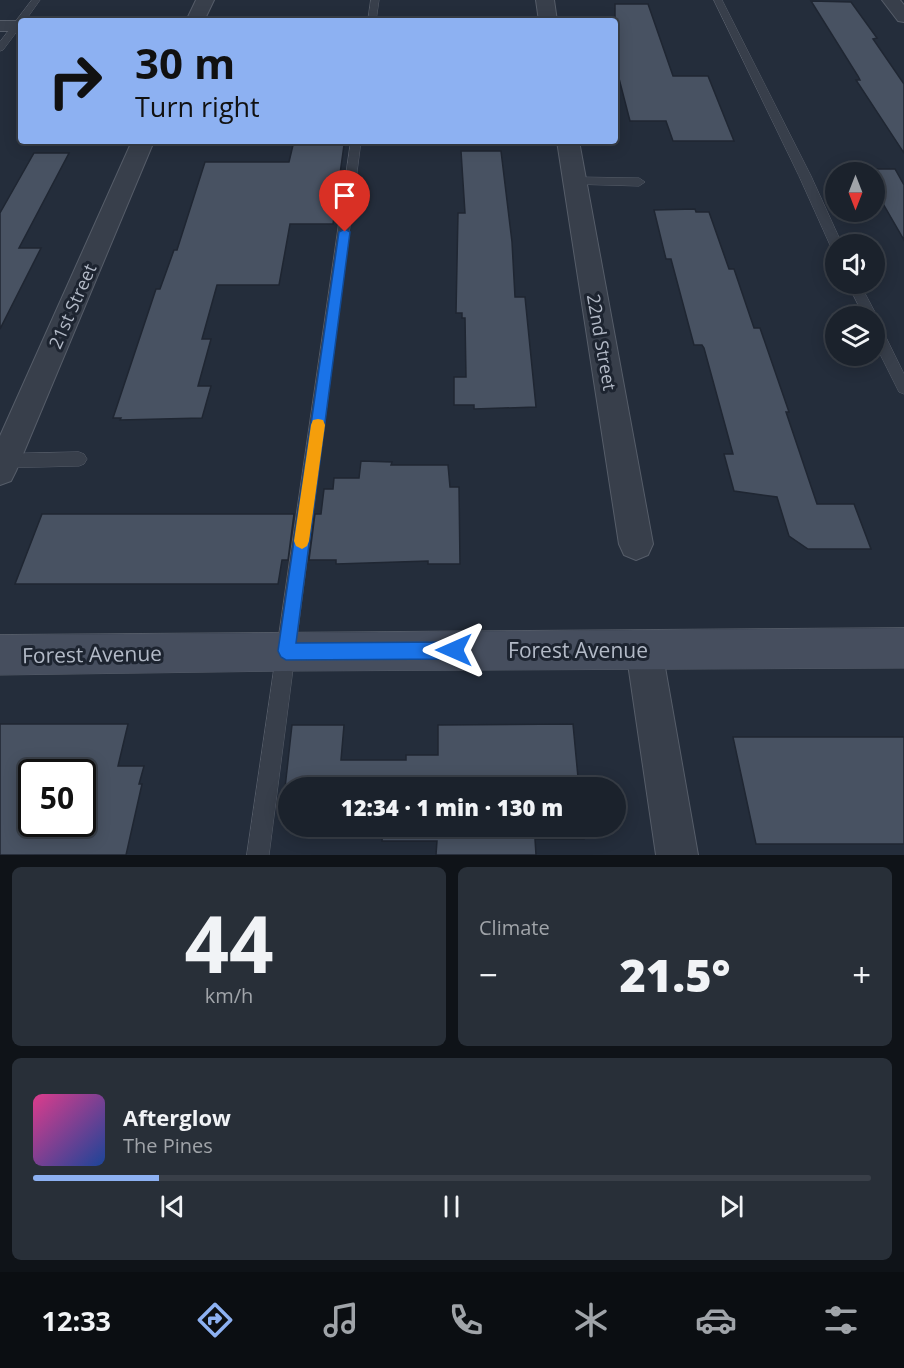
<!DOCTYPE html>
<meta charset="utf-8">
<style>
:root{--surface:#1b222c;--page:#282f38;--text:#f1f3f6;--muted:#a0a4a9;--line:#393f48;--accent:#8db1f2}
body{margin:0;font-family:"Open Sans",sans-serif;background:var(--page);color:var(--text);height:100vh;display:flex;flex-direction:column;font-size:22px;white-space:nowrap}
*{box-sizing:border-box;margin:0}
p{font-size:20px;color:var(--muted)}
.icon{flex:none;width:33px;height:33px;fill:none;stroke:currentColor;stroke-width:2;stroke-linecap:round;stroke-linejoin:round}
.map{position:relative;height:855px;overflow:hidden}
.details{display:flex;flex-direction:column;gap:12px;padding:12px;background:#0f1318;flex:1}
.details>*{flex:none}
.top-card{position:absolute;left:18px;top:18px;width:600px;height:126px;border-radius:6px;box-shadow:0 3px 15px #0003,0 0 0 2px var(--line);background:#8db1f2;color:#111;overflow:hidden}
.needle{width:39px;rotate:180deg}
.controls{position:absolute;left:825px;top:162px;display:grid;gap:12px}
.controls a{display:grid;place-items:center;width:60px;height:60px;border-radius:50%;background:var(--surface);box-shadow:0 3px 15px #0003,0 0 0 2px var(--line);font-size:30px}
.speed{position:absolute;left:18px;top:759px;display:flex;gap:12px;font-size:30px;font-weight:700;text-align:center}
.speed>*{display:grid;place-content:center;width:78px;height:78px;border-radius:50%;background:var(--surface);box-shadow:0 3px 15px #0003,0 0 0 2px var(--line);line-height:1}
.speed .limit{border:3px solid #111;border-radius:9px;background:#fff;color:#111}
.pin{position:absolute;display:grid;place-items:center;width:51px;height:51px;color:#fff;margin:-62px -26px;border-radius:50% 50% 50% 0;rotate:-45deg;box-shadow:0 0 6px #0007}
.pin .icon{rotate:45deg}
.me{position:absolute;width:66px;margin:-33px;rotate:270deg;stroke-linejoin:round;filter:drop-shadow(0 0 4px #0008)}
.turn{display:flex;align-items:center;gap:21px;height:126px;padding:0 18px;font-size:27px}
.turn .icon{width:78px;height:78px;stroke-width:2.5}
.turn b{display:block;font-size:42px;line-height:51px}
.big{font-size:45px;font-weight:800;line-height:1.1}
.details .card{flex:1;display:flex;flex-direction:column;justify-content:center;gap:9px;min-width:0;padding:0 21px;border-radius:9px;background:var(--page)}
.details .dial{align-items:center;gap:0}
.dial b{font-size:78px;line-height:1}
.song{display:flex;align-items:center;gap:18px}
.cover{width:72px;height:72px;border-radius:9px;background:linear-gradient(135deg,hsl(330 70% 55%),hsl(220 70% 35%))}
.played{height:6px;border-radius:3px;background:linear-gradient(90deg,var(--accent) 15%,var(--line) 15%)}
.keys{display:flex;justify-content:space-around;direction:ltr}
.heat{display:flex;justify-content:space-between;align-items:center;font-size:33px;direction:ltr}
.details .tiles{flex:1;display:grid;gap:12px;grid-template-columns:1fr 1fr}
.card:last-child{grid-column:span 2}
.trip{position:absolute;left:278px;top:777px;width:348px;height:60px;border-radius:30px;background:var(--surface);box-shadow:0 3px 15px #0003,0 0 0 2px var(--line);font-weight:800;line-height:60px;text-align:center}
.tabs{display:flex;height:96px;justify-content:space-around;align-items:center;background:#0b0e12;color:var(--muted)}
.tabs .icon{width:42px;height:42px}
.tabs .active{color:var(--accent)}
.tabs b{font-size:27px;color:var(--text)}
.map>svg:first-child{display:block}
.building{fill:#485262;stroke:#1f2632;stroke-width:1.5;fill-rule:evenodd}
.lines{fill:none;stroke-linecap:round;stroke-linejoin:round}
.service-casing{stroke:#565d69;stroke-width:1}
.minor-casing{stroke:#565d69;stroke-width:2}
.secondary-casing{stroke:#565d69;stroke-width:1}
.service{fill:#383f4b;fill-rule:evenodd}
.minor{fill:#383f4b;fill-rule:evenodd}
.secondary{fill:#464e5e;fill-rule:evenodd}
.route{fill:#1a73e8;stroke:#114b97;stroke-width:1.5}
.slow{fill:#f59e0b}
.labels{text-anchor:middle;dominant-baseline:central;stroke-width:6;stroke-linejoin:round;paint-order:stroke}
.street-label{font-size:18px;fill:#b3bac7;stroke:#1d2430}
.near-street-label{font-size:21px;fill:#b3bac7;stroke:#1d2430}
</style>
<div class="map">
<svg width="904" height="855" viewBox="0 0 904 855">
<rect width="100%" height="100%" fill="#242d3b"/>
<g class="building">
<polygon points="811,1 851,2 877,38 873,39 904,84 904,153 856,80 860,80 858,76"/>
<polygon points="615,4 648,4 673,76 708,76 734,141 673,141 666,121 630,121 615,63"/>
<polygon points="293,145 344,145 333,224 290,224 279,285 217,285 202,339 211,339 198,386 211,386 202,418 120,420 121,418 113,418 156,289 160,289 174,250 177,250 205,162 289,162"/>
<polygon points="461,151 501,151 512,242 515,297 525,297 536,407 474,409 474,405 454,405 454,377 466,377 465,318 462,318 462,313 456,313 458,213 465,213"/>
<polygon points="34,153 69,153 19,248 41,248 0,329 0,213"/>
<polygon points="864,169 895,169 904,185 904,240 874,188 874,172 866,172"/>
<polygon points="695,209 696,212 709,212 729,269 734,269 754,328 760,328 789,412 786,412 817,504 854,504 871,549 808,549 789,536 777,497 734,491 724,454 733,454 704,348 702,345 694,345 671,259 666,259 654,210"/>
<polygon points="361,461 392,462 391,465 448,465 450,487 459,487 460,564 428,564 428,561 336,564 336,560 309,560 315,514 321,514 324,489 333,489 334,478 359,478"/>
<polygon points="42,514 294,514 288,560 282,560 278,584 15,584"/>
<path d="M0,724h128l-10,42h26l-5,18h3l-16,71h-126zM32,772h50v52h-50z"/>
<polygon points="573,724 579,788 285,788 292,725 344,725 341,760 406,760 406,755 438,755 438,725"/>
<polygon points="733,737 904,737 904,844 756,844"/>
<polygon points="383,826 583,826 584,839 535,839 536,855 436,855 437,841 382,841"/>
</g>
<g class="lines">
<defs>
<g id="service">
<polygon points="32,0 40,0 25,21 21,21 21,26 3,50 0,51 0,42"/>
<polygon points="371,0 379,0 376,21 368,21"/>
<polygon points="714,0 722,0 811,176 842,244 836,244 836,249 830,245 799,176"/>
<polygon points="351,141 361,141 269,855 247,855"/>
<polygon points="575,177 639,178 645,182 639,186 571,184 569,181"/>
<polygon points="848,284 860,284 877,316 875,320 874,316 864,316"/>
<polygon points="874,322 879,323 904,374 904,394 899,392 874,342"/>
<polygon points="79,452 84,454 87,459 84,464 79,466 0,468 0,454"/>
</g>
<g id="minor">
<polygon points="196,0 214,0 204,21 186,21"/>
<polygon points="536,0 554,0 557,21 539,21"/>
<polygon points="882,0 900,0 904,5 904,22 898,21"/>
<polygon points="0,21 22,21 21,31 0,31"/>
<polygon points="132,141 154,141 16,471 11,481 0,485 0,436"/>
<polygon points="557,141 579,141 653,544 648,555 636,560 624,555 619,544"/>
<polygon points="644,632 657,637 662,650 698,855 656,855 626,650 631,637"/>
</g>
<polygon id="secondary" points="904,628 904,668 286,671 0,675 0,635"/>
</defs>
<use href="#service" class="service-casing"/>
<use href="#minor" class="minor-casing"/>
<use href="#secondary" class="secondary-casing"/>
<use href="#service" class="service"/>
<use href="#minor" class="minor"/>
<use href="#secondary" class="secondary"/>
</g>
<polygon class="route" points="345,229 350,232 296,643 454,642 460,644 462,650 460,656 454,659 286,660 281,657 278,651 339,232"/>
<polygon class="slow" points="318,419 323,420 325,425 309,541 307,546 302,549 296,546 294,541 311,425 313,420"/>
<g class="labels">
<g class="street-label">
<text transform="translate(72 306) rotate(-66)">21st Street</text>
<text transform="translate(602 342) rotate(80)">22nd Street</text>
</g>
<g class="near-street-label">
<text x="578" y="650">Forest Avenue</text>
<text transform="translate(92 654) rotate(-1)">Forest Avenue</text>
</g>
</g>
</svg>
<div class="controls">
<a><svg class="needle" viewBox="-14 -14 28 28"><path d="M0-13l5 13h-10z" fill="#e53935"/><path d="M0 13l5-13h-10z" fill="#a0a4a9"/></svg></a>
<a><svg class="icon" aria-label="sound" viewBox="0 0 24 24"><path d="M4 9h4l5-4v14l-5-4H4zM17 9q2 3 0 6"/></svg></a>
<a><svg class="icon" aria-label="layers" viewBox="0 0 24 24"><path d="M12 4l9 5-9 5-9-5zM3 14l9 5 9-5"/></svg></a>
</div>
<div class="speed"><div class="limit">50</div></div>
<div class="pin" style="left:345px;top:232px;background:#d93025"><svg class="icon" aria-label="arrive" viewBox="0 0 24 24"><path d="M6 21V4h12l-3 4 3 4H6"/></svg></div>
<svg class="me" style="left:454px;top:650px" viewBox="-20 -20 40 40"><path d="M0-17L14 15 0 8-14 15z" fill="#1a73e8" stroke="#fff" stroke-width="4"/></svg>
<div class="trip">12:34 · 1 min · 130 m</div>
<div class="top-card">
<div class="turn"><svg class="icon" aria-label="right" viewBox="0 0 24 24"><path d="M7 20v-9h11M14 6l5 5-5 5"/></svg><div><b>30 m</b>Turn right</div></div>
</div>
</div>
<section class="details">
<div class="tiles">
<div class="card dial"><b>44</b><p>km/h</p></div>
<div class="card"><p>Climate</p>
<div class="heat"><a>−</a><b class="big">21.5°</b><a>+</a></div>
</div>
<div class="card">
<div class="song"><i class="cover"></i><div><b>Afterglow</b><p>The Pines</p></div></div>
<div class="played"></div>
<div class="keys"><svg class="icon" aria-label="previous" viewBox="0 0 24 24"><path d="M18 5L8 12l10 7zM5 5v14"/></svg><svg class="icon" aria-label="pause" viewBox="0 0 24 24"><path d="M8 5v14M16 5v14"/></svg><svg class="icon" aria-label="next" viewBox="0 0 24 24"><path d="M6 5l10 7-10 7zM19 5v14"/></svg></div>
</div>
</div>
</section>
<nav class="tabs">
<b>12:33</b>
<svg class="icon active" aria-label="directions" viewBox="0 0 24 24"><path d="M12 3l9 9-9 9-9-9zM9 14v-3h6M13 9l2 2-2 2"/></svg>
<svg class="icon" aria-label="music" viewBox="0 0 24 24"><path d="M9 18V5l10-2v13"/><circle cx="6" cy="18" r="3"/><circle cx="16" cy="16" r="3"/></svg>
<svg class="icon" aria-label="phone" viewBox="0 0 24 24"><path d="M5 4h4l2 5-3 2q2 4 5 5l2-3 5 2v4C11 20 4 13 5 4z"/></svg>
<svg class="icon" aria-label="climate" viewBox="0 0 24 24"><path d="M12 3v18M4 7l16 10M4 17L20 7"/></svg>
<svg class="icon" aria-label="car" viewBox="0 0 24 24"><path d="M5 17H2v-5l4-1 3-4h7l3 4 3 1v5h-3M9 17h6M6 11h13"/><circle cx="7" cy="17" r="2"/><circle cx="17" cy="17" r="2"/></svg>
<svg class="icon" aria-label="filters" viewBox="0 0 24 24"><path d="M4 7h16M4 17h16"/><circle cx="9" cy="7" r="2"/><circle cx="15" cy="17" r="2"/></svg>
</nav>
